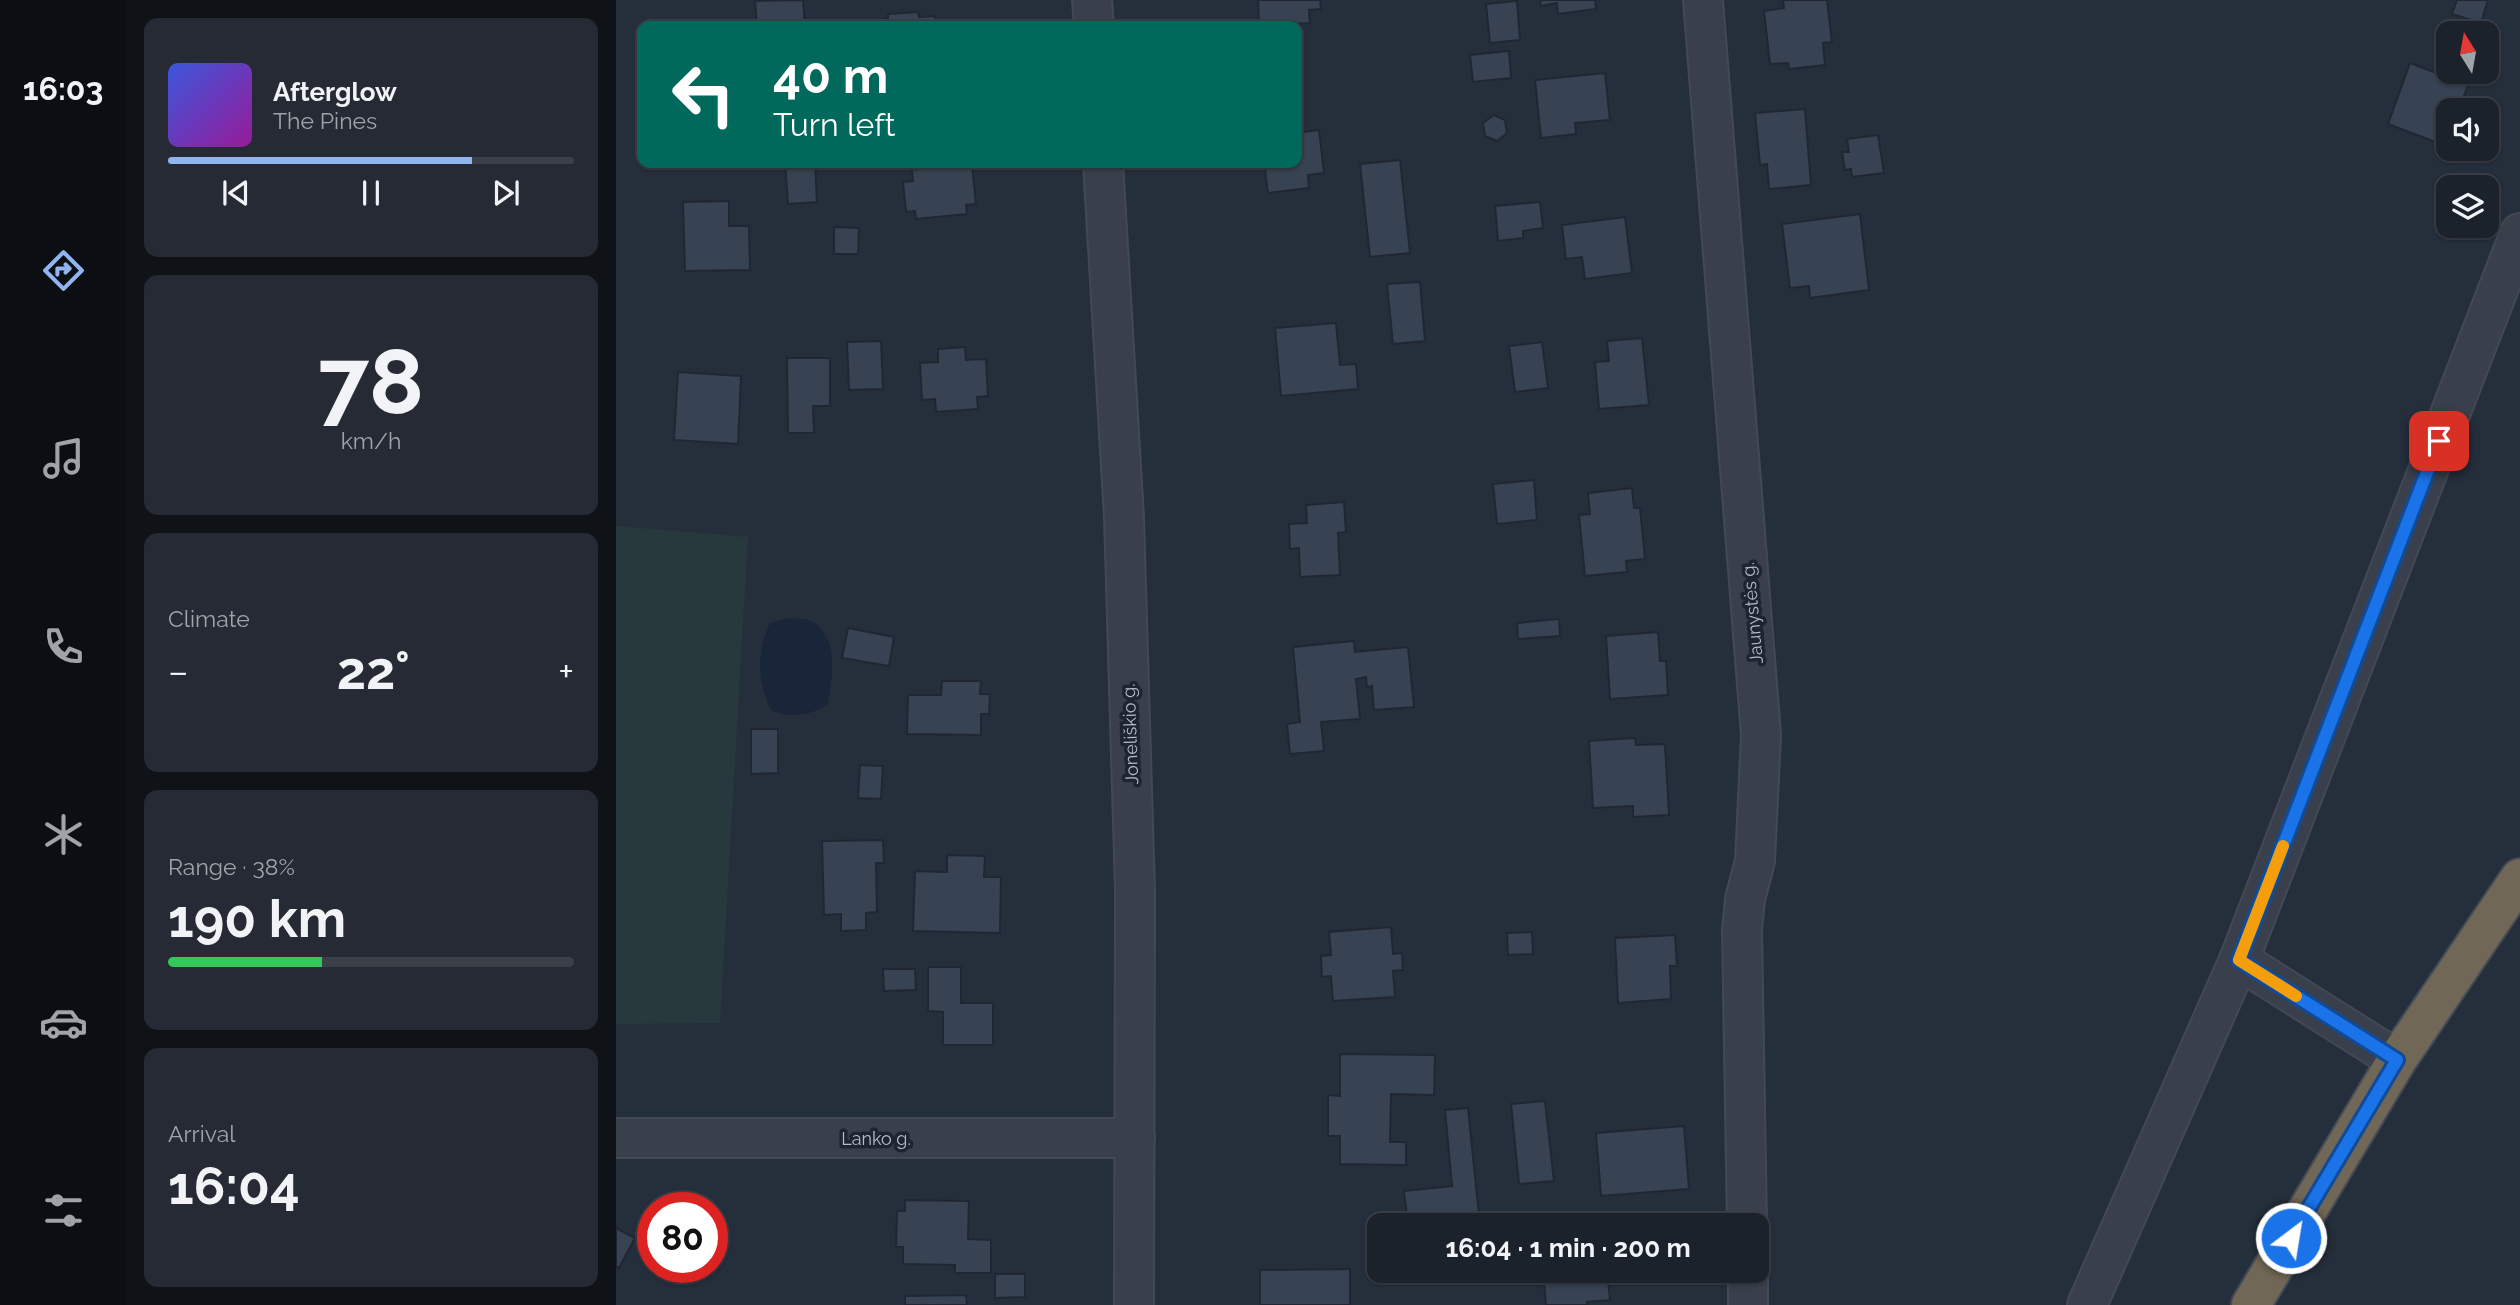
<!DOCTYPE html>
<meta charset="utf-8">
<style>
:root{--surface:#1c222c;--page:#252a34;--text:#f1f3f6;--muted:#a0a4a9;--line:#3a3f48;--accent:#90b4f0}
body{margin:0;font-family:Raleway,sans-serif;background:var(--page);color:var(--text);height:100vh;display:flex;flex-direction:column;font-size:26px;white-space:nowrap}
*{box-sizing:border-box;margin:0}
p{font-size:23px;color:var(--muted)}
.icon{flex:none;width:38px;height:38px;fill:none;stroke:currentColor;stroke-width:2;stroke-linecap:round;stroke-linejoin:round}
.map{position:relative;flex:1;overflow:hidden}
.panel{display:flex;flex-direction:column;gap:18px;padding:18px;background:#0f1318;width:490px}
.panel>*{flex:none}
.top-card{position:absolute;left:21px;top:21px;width:665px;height:147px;border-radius:14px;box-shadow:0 2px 5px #0004,0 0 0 2px var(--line);background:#00695c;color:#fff;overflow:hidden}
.needle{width:46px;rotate:349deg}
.controls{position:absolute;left:1820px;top:21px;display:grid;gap:14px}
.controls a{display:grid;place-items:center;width:63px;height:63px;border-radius:14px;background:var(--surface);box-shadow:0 2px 5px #0004,0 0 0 2px var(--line);font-size:35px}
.speed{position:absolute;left:21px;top:1192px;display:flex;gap:14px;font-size:35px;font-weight:700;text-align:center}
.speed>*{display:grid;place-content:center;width:91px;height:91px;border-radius:50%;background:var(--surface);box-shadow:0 2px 5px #0004,0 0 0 2px var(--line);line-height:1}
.speed .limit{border:10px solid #d22;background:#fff;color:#111}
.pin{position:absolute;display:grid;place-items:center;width:60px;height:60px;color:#fff;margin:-30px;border-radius:14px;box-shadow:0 4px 10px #0006}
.me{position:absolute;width:77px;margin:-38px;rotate:31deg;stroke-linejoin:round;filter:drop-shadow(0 0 5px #0008)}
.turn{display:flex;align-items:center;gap:24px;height:147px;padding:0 21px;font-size:32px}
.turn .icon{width:91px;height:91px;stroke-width:2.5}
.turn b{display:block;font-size:49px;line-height:60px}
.big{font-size:52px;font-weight:700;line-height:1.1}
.panel .widget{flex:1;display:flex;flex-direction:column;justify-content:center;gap:10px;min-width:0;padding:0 24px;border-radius:14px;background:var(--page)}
.panel .dial{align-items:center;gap:0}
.dial b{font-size:91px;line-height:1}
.song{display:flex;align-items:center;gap:21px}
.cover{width:84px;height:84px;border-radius:10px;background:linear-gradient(135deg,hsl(230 70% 55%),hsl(300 70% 35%))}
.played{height:7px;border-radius:4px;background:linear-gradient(90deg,var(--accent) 75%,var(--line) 75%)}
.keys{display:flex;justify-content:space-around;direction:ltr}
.heat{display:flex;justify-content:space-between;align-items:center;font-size:38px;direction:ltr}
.charge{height:10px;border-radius:5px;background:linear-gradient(90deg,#34c759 38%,var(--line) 0)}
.trip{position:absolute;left:751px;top:1213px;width:402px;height:70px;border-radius:14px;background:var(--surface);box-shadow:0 2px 5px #0004,0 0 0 2px var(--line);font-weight:700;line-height:70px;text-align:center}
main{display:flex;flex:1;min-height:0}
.tab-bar{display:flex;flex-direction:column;width:126px;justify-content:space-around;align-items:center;background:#0b0e12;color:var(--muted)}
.tab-bar .icon{width:49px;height:49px}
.tab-bar .current{color:var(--accent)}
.tab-bar b{font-size:32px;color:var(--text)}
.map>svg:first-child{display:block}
.green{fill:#27393c}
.water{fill:#192538}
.building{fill:#374252;stroke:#202732;stroke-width:2}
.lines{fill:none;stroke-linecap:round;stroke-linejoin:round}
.minor-casing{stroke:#424954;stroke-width:42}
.highway-casing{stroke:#444b56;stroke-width:42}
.minor{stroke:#39404b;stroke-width:38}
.highway{stroke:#716756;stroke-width:38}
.route-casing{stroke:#114b97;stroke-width:18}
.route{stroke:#1a73e8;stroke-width:12}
.slow{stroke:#f59e0b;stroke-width:12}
.labels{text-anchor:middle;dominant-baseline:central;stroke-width:7;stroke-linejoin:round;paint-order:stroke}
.street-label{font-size:18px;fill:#b4bbc7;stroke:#1e2530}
</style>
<main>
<nav class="tab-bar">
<b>16:03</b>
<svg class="icon current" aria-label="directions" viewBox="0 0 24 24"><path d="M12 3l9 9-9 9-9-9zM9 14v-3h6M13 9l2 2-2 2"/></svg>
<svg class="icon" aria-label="music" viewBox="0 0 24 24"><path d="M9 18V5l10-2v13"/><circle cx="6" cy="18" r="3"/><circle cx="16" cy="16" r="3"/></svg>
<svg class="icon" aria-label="phone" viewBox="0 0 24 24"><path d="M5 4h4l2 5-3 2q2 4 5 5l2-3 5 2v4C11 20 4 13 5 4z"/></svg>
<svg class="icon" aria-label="climate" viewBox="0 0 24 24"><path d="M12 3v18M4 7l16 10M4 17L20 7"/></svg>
<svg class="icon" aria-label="car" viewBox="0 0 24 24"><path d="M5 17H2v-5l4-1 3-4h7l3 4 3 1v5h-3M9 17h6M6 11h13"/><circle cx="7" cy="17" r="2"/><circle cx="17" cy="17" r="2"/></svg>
<svg class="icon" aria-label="filters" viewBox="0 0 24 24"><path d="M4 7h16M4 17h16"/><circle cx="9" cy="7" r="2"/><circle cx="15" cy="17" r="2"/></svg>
</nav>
<section class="panel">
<div class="widget">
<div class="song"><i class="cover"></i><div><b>Afterglow</b><p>The Pines</p></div></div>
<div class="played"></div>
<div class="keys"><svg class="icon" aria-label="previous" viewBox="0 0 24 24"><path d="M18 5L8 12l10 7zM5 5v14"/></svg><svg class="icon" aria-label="pause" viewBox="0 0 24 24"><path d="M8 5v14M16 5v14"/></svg><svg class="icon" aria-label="next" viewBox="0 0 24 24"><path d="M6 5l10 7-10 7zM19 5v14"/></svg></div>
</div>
<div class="widget dial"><b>78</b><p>km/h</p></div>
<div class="widget"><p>Climate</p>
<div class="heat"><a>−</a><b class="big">22°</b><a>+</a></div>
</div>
<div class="widget"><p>Range · 38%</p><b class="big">190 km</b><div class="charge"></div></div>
<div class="widget"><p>Arrival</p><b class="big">16:04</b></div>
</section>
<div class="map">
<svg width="1904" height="1305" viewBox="0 0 1904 1305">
<rect width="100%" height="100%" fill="#252e3b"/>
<polygon class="green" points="0,526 132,537 104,1023 0,1024"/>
<path class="water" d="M173,618c7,1 17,0 22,3 29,16 21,57 17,83 -17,12 -37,14 -56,7 -16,-28 -15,-60 -2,-88z"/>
<g class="building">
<polygon points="187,0 189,26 141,26 139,1"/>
<polygon points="642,0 704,0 705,9 693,10 694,23 643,26"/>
<polygon points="924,0 979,0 980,9 942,14 941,3 925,6"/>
<polygon points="1167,0 1211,0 1216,42 1207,43 1209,65 1173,69 1172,63 1154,64 1148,11 1168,8"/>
<polygon points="1841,0 1872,0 1865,23 1836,14"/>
<polygon points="901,1 904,40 874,43 870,4"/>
<polygon points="302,12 303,17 319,16 320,26 259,26 258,21 272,19 272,14"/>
<polygon points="235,20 235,26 196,26 196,21"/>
<polygon points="893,51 895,78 857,82 854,55"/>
<polygon points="1794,63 1852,85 1843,110 1832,110 1832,139 1830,146 1772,124"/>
<polygon points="989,73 994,120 959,123 960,134 925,138 919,80"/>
<polygon points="1189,109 1195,185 1153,189 1151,164 1144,165 1139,113"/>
<polygon points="878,115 889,120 891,133 881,141 869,136 867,123"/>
<polygon points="703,130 708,173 692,175 693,188 652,193 648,163 681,163 681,133"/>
<polygon points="1262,135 1268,173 1236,177 1235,169 1229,170 1226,152 1233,152 1231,139"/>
<polygon points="784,160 794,253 754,257 744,164"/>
<polygon points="169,163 199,163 201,202 172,204"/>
<polygon points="356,164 360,204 350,205 351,214 300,219 299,211 290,212 287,182 297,181 296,170"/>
<polygon points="113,201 113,226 133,226 134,270 69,271 67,202"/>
<polygon points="924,202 927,228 907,231 907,238 882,241 879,206"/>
<polygon points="1244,214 1253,290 1194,298 1193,286 1174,288 1166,224"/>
<polygon points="1009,217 1016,273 969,279 966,257 950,259 946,225"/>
<polygon points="218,227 243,228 242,254 218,254"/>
<polygon points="804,282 809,341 777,344 771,284"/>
<polygon points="720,323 724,365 740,364 742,389 665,396 659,328"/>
<polygon points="1026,338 1033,405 983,409 979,362 993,361 991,341"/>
<polygon points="265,341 267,389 233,390 231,342"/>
<polygon points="926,342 932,388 899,392 893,346"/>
<polygon points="349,347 350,360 370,359 372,396 361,397 362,409 320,412 319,399 306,400 304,363 322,362 322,349"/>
<polygon points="171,358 214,358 214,406 197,406 198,433 172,433"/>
<polygon points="62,372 125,376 122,444 58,440"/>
<polygon points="918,480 921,520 881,524 877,484"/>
<polygon points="1016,488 1018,508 1024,508 1029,559 1010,561 1011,572 969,576 963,515 974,514 972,493"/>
<polygon points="728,502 730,532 722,533 724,575 684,577 683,548 674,549 673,524 691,523 690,505"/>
<polygon points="943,619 944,636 902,639 901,623"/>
<polygon points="232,628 278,637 273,666 226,658"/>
<polygon points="1042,632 1044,661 1050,661 1052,695 994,699 990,636"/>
<polygon points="738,641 739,652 792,647 798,707 758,710 756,686 751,687 750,677 740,679 744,719 705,722 708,751 674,754 671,724 684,722 677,647"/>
<polygon points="326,681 365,681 364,694 374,694 373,714 365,714 365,735 291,734 292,695 325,695"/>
<polygon points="135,729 162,729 162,773 135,774"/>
<polygon points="1019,738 1020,745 1049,744 1053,815 1017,817 1017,806 977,808 973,741"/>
<polygon points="244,765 267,766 265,799 242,798"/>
<polygon points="267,840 268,863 260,863 261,912 250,913 250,930 225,931 225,914 208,915 206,841"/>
<polygon points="331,855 369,856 368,877 385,877 384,933 297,931 299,871 331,872"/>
<polygon points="775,927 777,954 786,953 787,970 777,971 779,997 717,1001 715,976 706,977 705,956 715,955 713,932"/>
<polygon points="916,932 917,954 892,955 891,933"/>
<polygon points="1059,935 1061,966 1054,966 1055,999 1002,1003 999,938"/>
<polygon points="312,967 345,967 345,1003 377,1003 377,1045 327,1045 327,1012 312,1011"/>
<polygon points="267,969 299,969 300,990 268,991"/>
<polygon points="724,1054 819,1055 818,1095 775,1094 774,1142 790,1142 790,1165 724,1164 724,1136 712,1136 712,1095 724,1096"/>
<polygon points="929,1101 938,1181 903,1184 895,1104"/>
<polygon points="852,1108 864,1225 792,1225 788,1191 836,1186 829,1110"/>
<polygon points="1068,1126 1073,1189 985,1196 980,1133"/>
<polygon points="289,1200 353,1201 352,1239 375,1240 375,1273 339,1273 339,1265 287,1264 287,1247 280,1247 281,1211 289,1211"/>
<polygon points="0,1228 19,1238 3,1268 0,1266"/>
<polygon points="734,1269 734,1305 644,1305 644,1270"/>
<polygon points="927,1270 991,1270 994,1300 971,1302 972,1305 930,1305"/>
<polygon points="379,1274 409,1274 409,1297 379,1298"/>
<polygon points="350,1295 351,1305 289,1305 289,1296"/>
</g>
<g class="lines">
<defs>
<g id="minor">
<polyline points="476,0 478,26"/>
<polyline points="1087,0 1145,735 1139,861 1129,899 1126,930 1131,1225"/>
<polyline points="487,163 508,517 519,891 518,1305"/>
<polyline points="1623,960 1781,1060"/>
<polyline points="0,1138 519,1138"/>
<polyline points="1132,1270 1132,1305"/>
<polyline points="1471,1305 1623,960 1904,233"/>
</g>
<polyline id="highway" points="1635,1305 1781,1060 1904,878"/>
</defs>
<use href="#minor" class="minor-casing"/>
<use href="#highway" class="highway-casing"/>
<use href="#minor" class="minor"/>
<use href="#highway" class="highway"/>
</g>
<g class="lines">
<defs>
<polyline id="route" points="1675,1238 1781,1060 1623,960 1823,441"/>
</defs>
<use href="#route" class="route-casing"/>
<use href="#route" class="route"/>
<polyline class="slow" points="1667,846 1623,960 1680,996"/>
</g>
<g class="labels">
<g class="street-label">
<text transform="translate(1136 613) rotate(-95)">Jaunystės g.</text>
<text transform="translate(514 734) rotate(-92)">Joneliškio g.</text>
<text x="260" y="1138">Lanko g.</text>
</g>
</g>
</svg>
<div class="controls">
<a><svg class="needle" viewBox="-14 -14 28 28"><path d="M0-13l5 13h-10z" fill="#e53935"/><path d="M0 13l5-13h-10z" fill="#a0a4a9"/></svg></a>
<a><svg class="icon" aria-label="sound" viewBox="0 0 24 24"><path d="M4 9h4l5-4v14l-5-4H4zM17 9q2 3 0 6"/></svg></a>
<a><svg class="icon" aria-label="layers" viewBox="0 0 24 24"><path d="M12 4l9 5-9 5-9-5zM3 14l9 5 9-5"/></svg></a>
</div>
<div class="speed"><div class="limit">80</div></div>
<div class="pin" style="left:1823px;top:441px;background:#d93025"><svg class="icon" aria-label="arrive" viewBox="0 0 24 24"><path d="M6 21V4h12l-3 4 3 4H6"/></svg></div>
<svg class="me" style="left:1675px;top:1238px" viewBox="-20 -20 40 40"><circle r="17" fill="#1a73e8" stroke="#fff" stroke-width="3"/><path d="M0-11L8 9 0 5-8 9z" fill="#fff"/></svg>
<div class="trip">16:04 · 1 min · 200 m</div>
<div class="top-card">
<div class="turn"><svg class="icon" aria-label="left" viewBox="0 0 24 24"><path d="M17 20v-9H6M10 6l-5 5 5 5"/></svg><div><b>40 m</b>Turn left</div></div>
</div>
</div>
</main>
